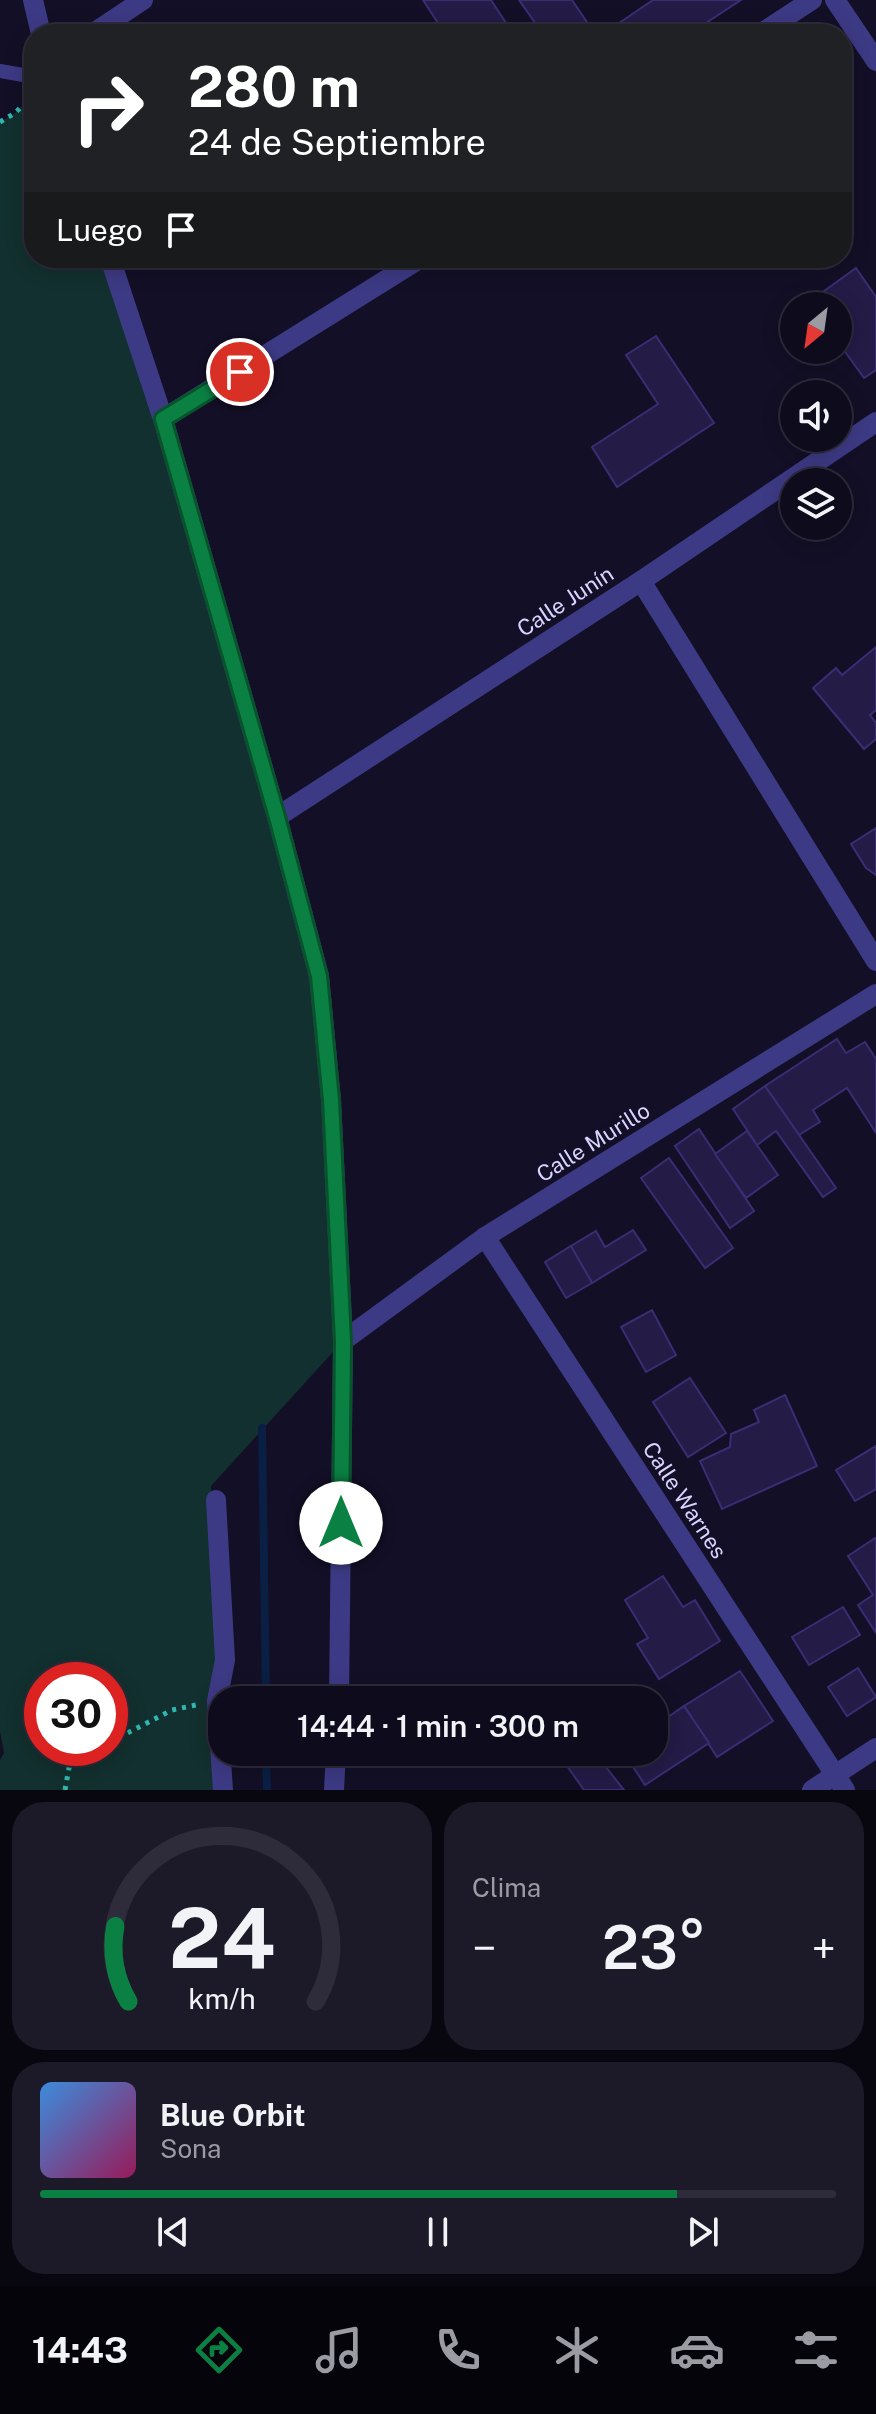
<!DOCTYPE html>
<html lang="es">
<meta charset="utf-8">
<style>
:root{--surface:#0e0b1c;--page:#1c1929;--text:#f1f3f6;--muted:#9b9ba3;--line:#2e2b3b;--accent:#0b8043}
body{margin:0;font-family:"Public Sans",sans-serif;background:var(--page);color:var(--text);height:100vh;display:flex;flex-direction:column;font-size:30px;white-space:nowrap}
*{box-sizing:border-box;margin:0}
p{font-size:26px;color:var(--muted)}
.icon{flex:none;width:44px;height:44px;fill:none;stroke:currentColor;stroke-width:2;stroke-linecap:round;stroke-linejoin:round}
.map{position:relative;height:1790px;overflow:hidden}
.drawer{display:flex;flex-direction:column;gap:12px;padding:12px;background:#08060f;flex:1}
.drawer>*{flex:none}
.banner{position:absolute;left:24px;top:24px;width:828px;height:244px;border-radius:32px;box-shadow:0 4px 20px #0003,0 0 0 2px var(--line);background:#202124;color:#fff;overflow:hidden}
.needle{width:52px;rotate:209deg}
.fabs{position:absolute;left:780px;top:292px;display:grid;gap:16px}
.fabs a{display:grid;place-items:center;width:72px;height:72px;border-radius:50%;background:var(--surface);box-shadow:0 4px 20px #0003,0 0 0 2px var(--line);font-size:40px}
.speed{position:absolute;left:24px;top:1662px;display:flex;gap:16px;font-size:40px;font-weight:700;text-align:center}
.speed>*{display:grid;place-content:center;width:104px;height:104px;border-radius:50%;background:var(--surface);box-shadow:0 4px 20px #0003,0 0 0 2px var(--line);line-height:1}
.speed .limit{border:12px solid #d22;background:#fff;color:#111}
.pin{position:absolute;display:grid;place-items:center;width:68px;height:68px;color:#fff;margin:-34px;border:4px solid #fff;border-radius:50%;box-shadow:0 2px 8px #0007}
.me{position:absolute;width:88px;margin:-44px;rotate:0deg;stroke-linejoin:round;filter:drop-shadow(0 0 6px #0008)}
.turn{display:flex;align-items:center;gap:28px;height:168px;padding:0 32px;font-size:36px}
.turn .icon{width:104px;height:104px;stroke-width:2.5}
.turn b{display:block;font-size:56px;line-height:68px}
.then{display:flex;align-items:center;height:76px;padding:0 32px;background:#0003;gap:16px;font-size:30px}
.big{font-size:60px;font-weight:600;line-height:1.1}
.drawer .tile{flex:1;display:flex;flex-direction:column;justify-content:center;gap:12px;min-width:0;padding:0 28px;border-radius:32px;background:var(--page)}
.drawer .dial{align-items:center;gap:0}
.dial svg{height:208px;overflow:visible;fill:none;stroke:var(--line);stroke-width:7;stroke-linecap:round;text-anchor:middle}
.dial text{fill:var(--text);stroke:none}
.song{display:flex;align-items:center;gap:24px}
.cover{width:96px;height:96px;border-radius:12px;background:linear-gradient(135deg,hsl(210 70% 55%),hsl(330 70% 35%))}
.played{height:8px;border-radius:4px;background:linear-gradient(90deg,var(--accent) 80%,var(--line) 80%)}
.keys{display:flex;justify-content:space-around;direction:ltr}
.heat{display:flex;justify-content:space-between;align-items:center;font-size:44px;direction:ltr}
.drawer .tiles{flex:1;display:grid;gap:12px;grid-template-columns:1fr 1fr}
.tile:last-child{grid-column:span 2}
.trip{position:absolute;left:208px;top:1686px;width:460px;height:80px;border-radius:32px;background:var(--surface);box-shadow:0 4px 20px #0003,0 0 0 2px var(--line);font-weight:600;line-height:80px;text-align:center}
.tab-bar{display:flex;height:128px;justify-content:space-around;align-items:center;background:#06040b;color:var(--muted)}
.tab-bar .icon{width:56px;height:56px}
.tab-bar .active{color:var(--accent)}
.tab-bar b{font-size:36px;color:var(--text)}
.map>svg:first-child{display:block}
.green{fill:#12302f;fill-rule:evenodd}
.lines{fill:none;stroke-linecap:round;stroke-linejoin:round}
.stream{stroke:#0a1f44;stroke-width:8}
.building{fill:#241b47;stroke:#3b2d73;stroke-width:2}
.path{stroke:#2fb8b0;stroke-width:5;stroke-dasharray:4 6;stroke-linecap:butt}
.lane{stroke:#3d3a85;stroke-width:14}
.street{stroke:#3d3a85;stroke-width:20}
.route-casing{stroke:#07532c;stroke-width:20}
.route{stroke:#0b8043;stroke-width:14}
.labels{text-anchor:middle;dominant-baseline:central;stroke-width:8;stroke-linejoin:round;paint-order:stroke}
.street-label{font-size:22px;fill:#d9d4ff;stroke:#130f26}
</style>
<div class="map">
<svg width="876" height="1790" viewBox="0 0 876 1790">
<rect width="100%" height="100%" fill="#130f26"/>
<path class="green" d="M34,95v163h76l209,718 24,365 -132,145 14,174 -2,130h-223v-30l4,-7 -4,-22v-1609l15,-9zM42,1680h68v68h-68z"/>
<g class="lines">
<g class="stream">
<polyline points="262,1428 266,1700"/>
<polyline points="266,1752 267,1790"/>
</g>
</g>
<g class="building">
<polygon points="423,0 491,0 510,29 503,34 445,34"/>
<polygon points="519,0 572,0 595,34 543,34"/>
<polygon points="653,0 741,0 689,34 603,34"/>
<polygon points="856,268 876,297 876,370 864,378 838,342 838,306 812,306 809,302"/>
<polygon points="656,336 714,423 617,487 592,447 658,404 626,355"/>
<polygon points="876,647 876,710 870,715 876,723 876,739 864,749 813,688 836,668 842,675"/>
<polygon points="876,828 876,875 866,868 851,844"/>
<polygon points="837,1039 846,1053 865,1042 876,1059 876,1133 847,1088 813,1110 820,1122 799,1135 765,1086"/>
<polygon points="765,1086 836,1188 823,1197 776,1131 757,1145 733,1109"/>
<polygon points="699,1129 754,1211 730,1228 675,1146"/>
<polygon points="747,1131 778,1175 746,1198 715,1154"/>
<polygon points="669,1158 733,1248 705,1268 641,1178"/>
<polygon points="633,1230 646,1250 592,1283 571,1246 596,1231 605,1247"/>
<polygon points="571,1246 592,1283 566,1298 545,1262"/>
<polygon points="652,1310 676,1355 646,1372 621,1327"/>
<polygon points="690,1378 726,1433 688,1457 653,1402"/>
<polygon points="785,1395 817,1466 722,1509 700,1461 730,1447 731,1434 759,1422 754,1410"/>
<polygon points="876,1446 876,1489 855,1501 836,1470"/>
<polygon points="875,1538 876,1539 876,1633 858,1605 873,1595 848,1556"/>
<polygon points="663,1576 683,1607 695,1600 720,1641 659,1679 637,1644 648,1638 625,1600"/>
<polygon points="843,1607 860,1635 809,1665 792,1637"/>
<polygon points="858,1668 876,1697 847,1716 828,1687"/>
<polygon points="740,1671 773,1721 717,1757 684,1706"/>
<polygon points="655,1697 668,1717 684,1706 709,1743 645,1785 623,1752 654,1752 654,1700 651,1700"/>
<polygon points="571,1752 594,1752 624,1790 584,1790 562,1759"/>
</g>
<g class="lines">
<g class="path">
<polyline points="0,122 15,113 33,95"/>
<polyline points="110,1742 172,1710 196,1705"/>
<polyline points="65,1790 71,1757 98,1748"/>
</g>
<polyline class="lane" points="0,71 34,77"/>
<g class="street">
<polyline points="33,0 41,34"/>
<polyline points="835,0 876,61"/>
<polyline points="92,34 143,0"/>
<polyline points="760,34 812,0"/>
<polyline points="110,258 163,419 277,817 319,976 331,1100 343,1341 339,1700"/>
<polyline points="163,419 421,258"/>
<polyline points="641,581 876,961"/>
<polyline points="277,817 641,581 876,422"/>
<polyline points="485,1237 845,1790"/>
<polyline points="343,1341 485,1237 876,994"/>
<polyline points="216,1500 225,1660 217,1701 223,1790"/>
<polyline points="334,1790 336,1752"/>
<polyline points="812,1790 876,1748"/>
</g>
</g>
<g class="lines">
<defs>
<polyline id="route" points="240,372 163,419 277,817 319,976 331,1100 343,1341 341,1523"/>
</defs>
<use href="#route" class="route-casing"/>
<use href="#route" class="route"/>
</g>
<g class="labels">
<g class="street-label">
<text transform="translate(565 601) rotate(-33)">Calle Junín</text>
<text transform="translate(593 1142) rotate(-32)">Calle Murillo</text>
<text transform="translate(685 1500) rotate(57)">Calle Warnes</text>
</g>
</g>
</svg>
<div class="fabs">
<a><svg class="needle" viewBox="-14 -14 28 28"><path d="M0-13l5 13h-10z" fill="#e53935"/><path d="M0 13l5-13h-10z" fill="#9b9ba3"/></svg></a>
<a><svg class="icon" aria-label="sound" viewBox="0 0 24 24"><path d="M4 9h4l5-4v14l-5-4H4zM17 9q2 3 0 6"/></svg></a>
<a><svg class="icon" aria-label="layers" viewBox="0 0 24 24"><path d="M12 4l9 5-9 5-9-5zM3 14l9 5 9-5"/></svg></a>
</div>
<div class="speed"><div class="limit">30</div></div>
<div class="pin" style="left:240px;top:372px;background:#d93025"><svg class="icon" aria-label="arrive" viewBox="0 0 24 24"><path d="M6 21V4h12l-3 4 3 4H6"/></svg></div>
<svg class="me" style="left:341px;top:1523px" viewBox="-20 -20 40 40"><circle r="19" fill="#fff"/><path d="M0-13L10 11 0 6-10 11z" fill="#0b8043"/></svg>
<div class="trip">14:44 · 1 min · 300 m</div>
<div class="banner">
<div class="turn"><svg class="icon" aria-label="right" viewBox="0 0 24 24"><path d="M7 20v-9h11M14 6l5 5-5 5"/></svg><div><b>280 m</b>24 de Septiembre</div></div>
<div class="then">Luego<svg class="icon" aria-label="arrive" viewBox="0 0 24 24"><path d="M6 21V4h12l-3 4 3 4H6"/></svg></div>
</div>
</div>
<section class="drawer">
<div class="tiles">
<div class="tile dial"><svg viewBox="0 0 100 80">
<path d="M14 69A42 42 0 1 1 86 69"/>
<path d="M14 69A42 42 0 0 1 9 40" stroke="#0b8043"/>
<text x="50" y="56" font-size="32" font-weight="700">24</text>
<text x="50" y="72" font-size="11">km/h</text>
</svg></div>
<div class="tile"><p>Clima</p>
<div class="heat"><a>−</a><b class="big">23°</b><a>+</a></div>
</div>
<div class="tile">
<div class="song"><i class="cover"></i><div><b>Blue Orbit</b><p>Sona</p></div></div>
<div class="played"></div>
<div class="keys"><svg class="icon" aria-label="previous" viewBox="0 0 24 24"><path d="M18 5L8 12l10 7zM5 5v14"/></svg><svg class="icon" aria-label="pause" viewBox="0 0 24 24"><path d="M8 5v14M16 5v14"/></svg><svg class="icon" aria-label="next" viewBox="0 0 24 24"><path d="M6 5l10 7-10 7zM19 5v14"/></svg></div>
</div>
</div>
</section>
<nav class="tab-bar">
<b>14:43</b>
<svg class="icon active" aria-label="directions" viewBox="0 0 24 24"><path d="M12 3l9 9-9 9-9-9zM9 14v-3h6M13 9l2 2-2 2"/></svg>
<svg class="icon" aria-label="music" viewBox="0 0 24 24"><path d="M9 18V5l10-2v13"/><circle cx="6" cy="18" r="3"/><circle cx="16" cy="16" r="3"/></svg>
<svg class="icon" aria-label="phone" viewBox="0 0 24 24"><path d="M5 4h4l2 5-3 2q2 4 5 5l2-3 5 2v4C11 20 4 13 5 4z"/></svg>
<svg class="icon" aria-label="climate" viewBox="0 0 24 24"><path d="M12 3v18M4 7l16 10M4 17L20 7"/></svg>
<svg class="icon" aria-label="car" viewBox="0 0 24 24"><path d="M5 17H2v-5l4-1 3-4h7l3 4 3 1v5h-3M9 17h6M6 11h13"/><circle cx="7" cy="17" r="2"/><circle cx="17" cy="17" r="2"/></svg>
<svg class="icon" aria-label="filters" viewBox="0 0 24 24"><path d="M4 7h16M4 17h16"/><circle cx="9" cy="7" r="2"/><circle cx="15" cy="17" r="2"/></svg>
</nav>
